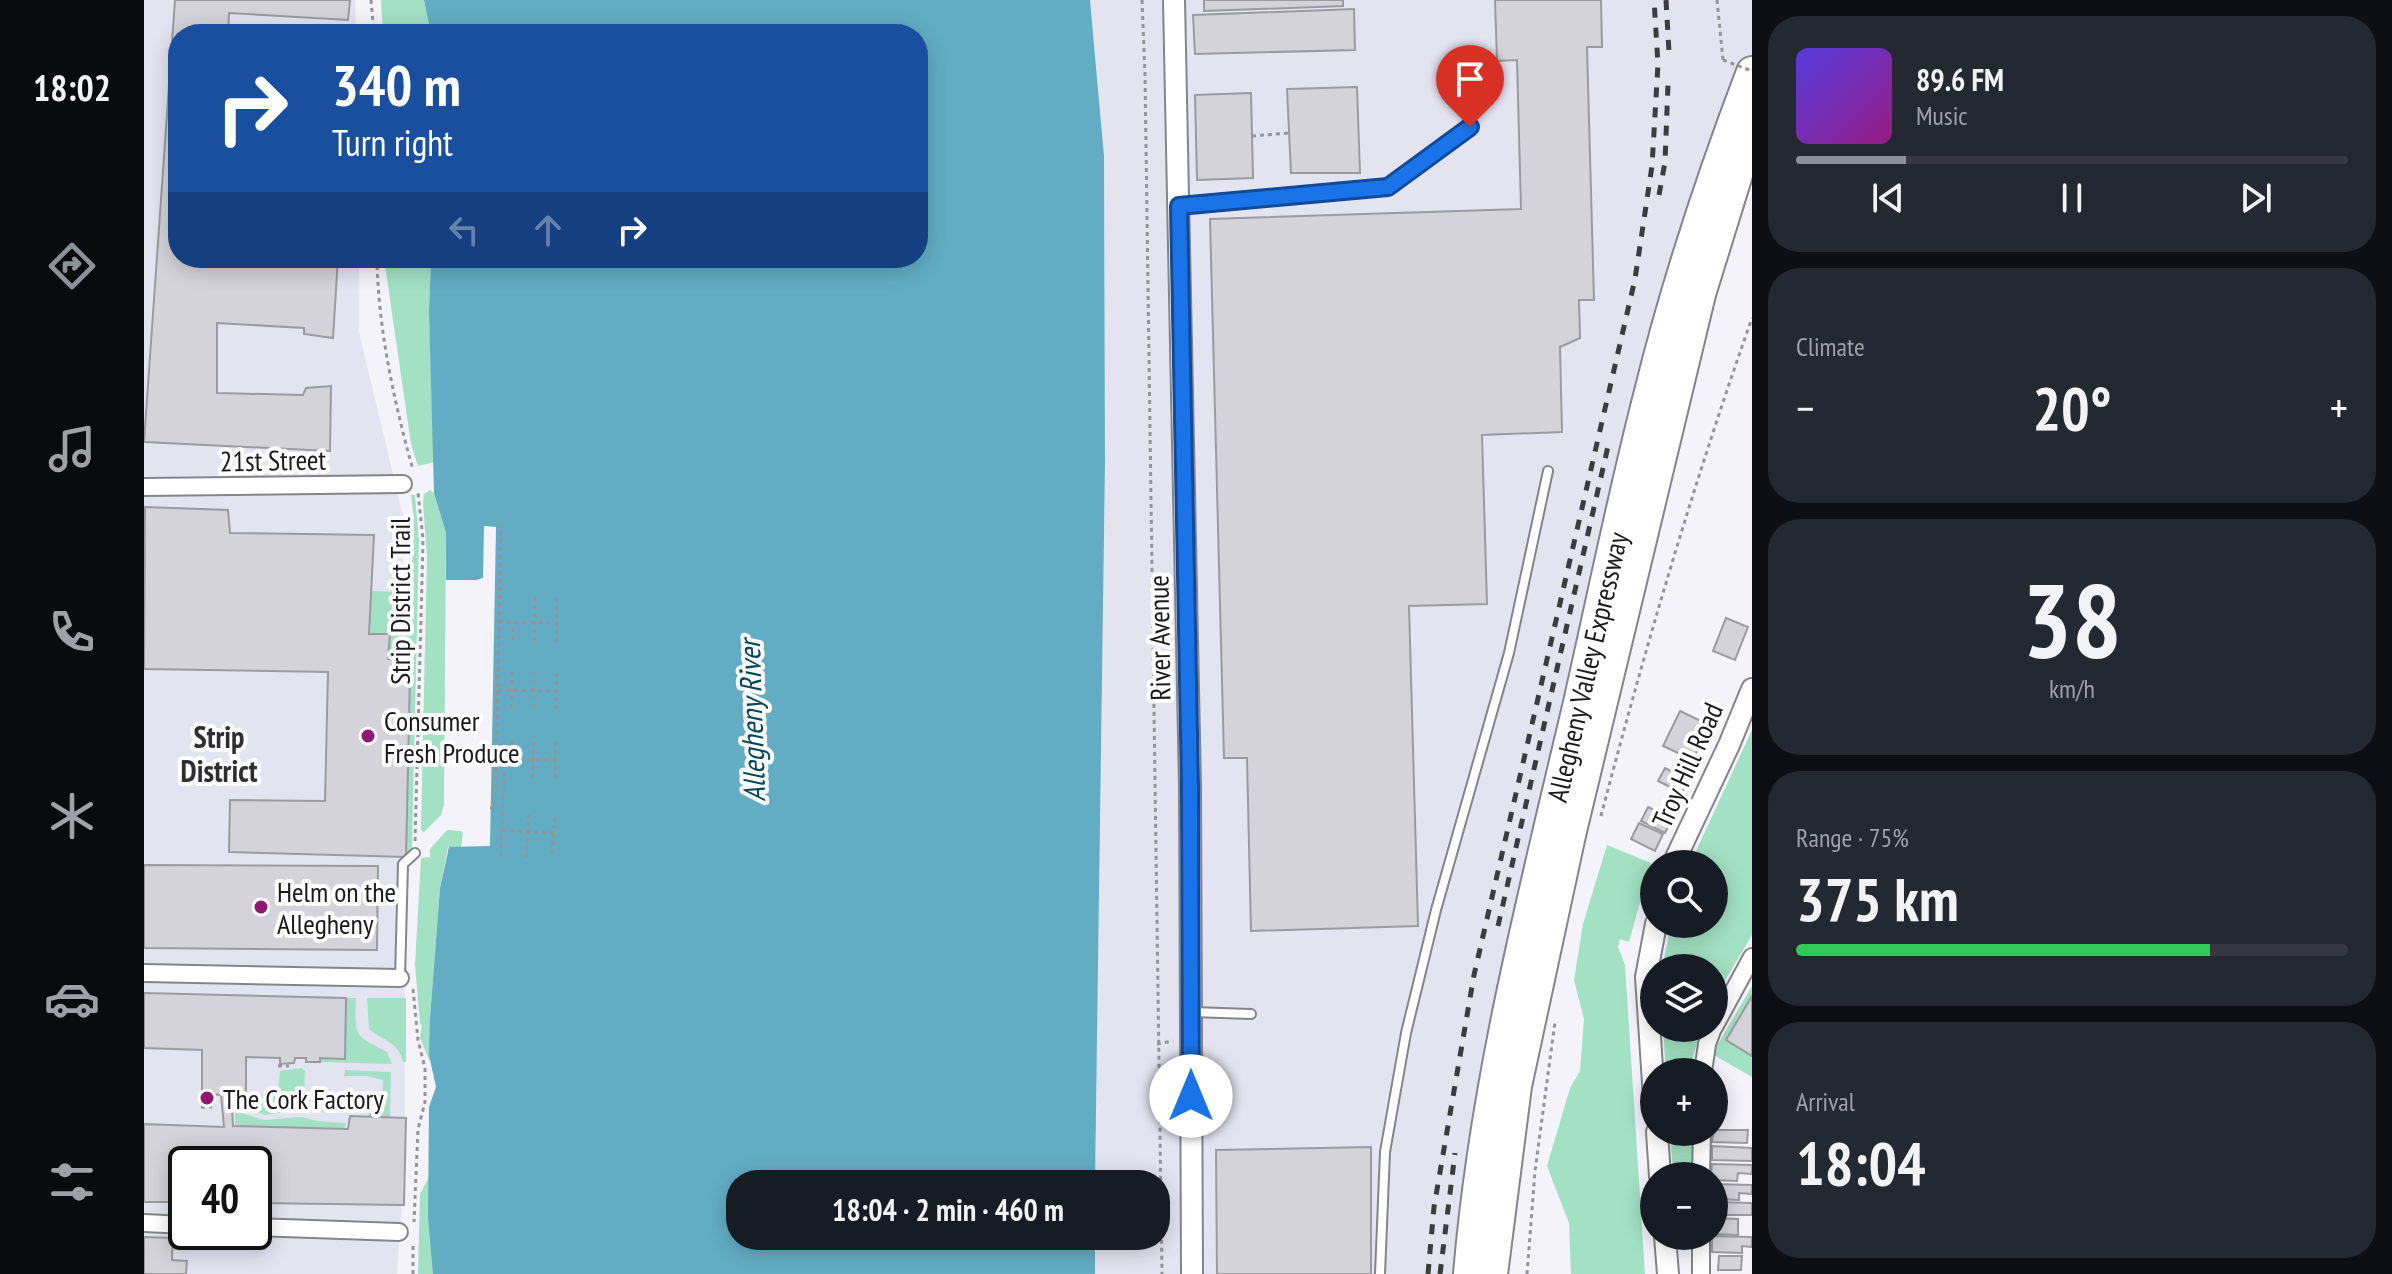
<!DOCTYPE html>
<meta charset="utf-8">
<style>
:root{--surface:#171b24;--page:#242831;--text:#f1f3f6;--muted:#9ea1a6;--line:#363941;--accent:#8c9099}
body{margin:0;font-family:"PT Sans Narrow",sans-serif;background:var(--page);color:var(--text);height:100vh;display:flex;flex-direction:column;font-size:30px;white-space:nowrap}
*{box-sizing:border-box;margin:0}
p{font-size:26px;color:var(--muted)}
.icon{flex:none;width:44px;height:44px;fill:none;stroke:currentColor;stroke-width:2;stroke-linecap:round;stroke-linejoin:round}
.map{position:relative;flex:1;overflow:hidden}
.panel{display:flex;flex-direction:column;gap:16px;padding:16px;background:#0d0f14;width:640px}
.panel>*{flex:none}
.guide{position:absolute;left:24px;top:24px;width:760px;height:244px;border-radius:32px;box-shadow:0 4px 20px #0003;background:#1a4fa0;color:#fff;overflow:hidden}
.fabs{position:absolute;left:1496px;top:850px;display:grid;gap:16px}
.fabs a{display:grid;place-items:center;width:88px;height:88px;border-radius:50%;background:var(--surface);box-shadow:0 4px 20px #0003;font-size:40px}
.speed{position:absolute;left:24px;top:1146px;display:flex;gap:16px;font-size:40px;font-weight:700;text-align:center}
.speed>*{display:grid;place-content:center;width:104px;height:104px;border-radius:50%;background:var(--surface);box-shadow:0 4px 20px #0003;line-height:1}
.speed .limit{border:4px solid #111;border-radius:12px;background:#fff;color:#111}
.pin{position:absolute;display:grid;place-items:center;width:68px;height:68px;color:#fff;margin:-82px -34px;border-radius:50% 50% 50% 0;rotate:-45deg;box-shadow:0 0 8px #0007}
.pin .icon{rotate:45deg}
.me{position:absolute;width:88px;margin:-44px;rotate:0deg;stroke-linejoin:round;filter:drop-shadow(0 0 6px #0008)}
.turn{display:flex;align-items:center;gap:28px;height:168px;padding:0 32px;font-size:36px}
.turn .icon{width:104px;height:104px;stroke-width:2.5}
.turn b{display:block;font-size:56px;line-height:68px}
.lanes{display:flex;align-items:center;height:76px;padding:0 32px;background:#0003;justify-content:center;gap:40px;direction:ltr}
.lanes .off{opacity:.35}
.big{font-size:60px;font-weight:600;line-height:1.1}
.panel .card{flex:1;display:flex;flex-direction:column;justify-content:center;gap:12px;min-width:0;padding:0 28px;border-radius:32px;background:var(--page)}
.panel .dial{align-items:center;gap:0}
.dial b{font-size:104px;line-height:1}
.song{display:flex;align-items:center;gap:24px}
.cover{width:96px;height:96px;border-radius:12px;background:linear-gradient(135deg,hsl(250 70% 55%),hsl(310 70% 35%))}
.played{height:8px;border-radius:4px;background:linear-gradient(90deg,var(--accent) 20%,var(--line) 20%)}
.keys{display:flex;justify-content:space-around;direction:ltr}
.heat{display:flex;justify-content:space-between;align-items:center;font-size:44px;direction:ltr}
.charge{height:12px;border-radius:6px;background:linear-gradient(90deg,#34c759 75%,var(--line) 0)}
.trip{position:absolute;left:582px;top:1170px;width:444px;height:80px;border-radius:32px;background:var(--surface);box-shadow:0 4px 20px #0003;font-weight:600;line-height:80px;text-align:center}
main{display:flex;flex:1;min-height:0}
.tab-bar{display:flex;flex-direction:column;width:144px;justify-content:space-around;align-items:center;background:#090b0e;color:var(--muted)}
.tab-bar .icon{width:56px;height:56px}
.tab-bar .current{color:var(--accent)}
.tab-bar b{font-size:36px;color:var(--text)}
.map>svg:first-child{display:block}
.built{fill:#e4e4f1;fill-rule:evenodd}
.green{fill:#a2e1c3}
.water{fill:#62adc4}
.building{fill:#d3d3d9;stroke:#9a9aa0;stroke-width:2}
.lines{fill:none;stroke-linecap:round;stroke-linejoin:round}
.service-casing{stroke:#84848a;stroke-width:12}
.minor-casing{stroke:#84848a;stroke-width:20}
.tertiary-casing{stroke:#84848a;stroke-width:24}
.motorway-casing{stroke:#84848a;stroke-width:34}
.path{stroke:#959499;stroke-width:3;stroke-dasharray:4 4;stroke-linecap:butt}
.service{stroke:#fff;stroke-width:8}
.minor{stroke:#fff;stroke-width:16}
.tertiary{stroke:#fff;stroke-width:20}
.motorway{stroke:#fff;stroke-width:30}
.rail{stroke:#3c3c3f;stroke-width:5;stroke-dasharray:10 10;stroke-linecap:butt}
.path-bridge{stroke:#959499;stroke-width:3;stroke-dasharray:4 4;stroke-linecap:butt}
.route-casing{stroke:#114b97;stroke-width:20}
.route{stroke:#1a73e8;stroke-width:14}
.poi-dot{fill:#921570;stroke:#fff;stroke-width:3}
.labels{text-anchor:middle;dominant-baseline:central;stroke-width:8;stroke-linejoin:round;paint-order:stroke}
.street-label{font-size:28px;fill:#1a1a1c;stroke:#fff}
.poi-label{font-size:28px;fill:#1a1a1c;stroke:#fff;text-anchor:start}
.water-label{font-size:30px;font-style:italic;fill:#004656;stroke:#fff}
.neighbourhood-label{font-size:30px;font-weight:bold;fill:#2e2e33;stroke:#fff}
</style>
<main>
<nav class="tab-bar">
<b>18:02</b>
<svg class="icon current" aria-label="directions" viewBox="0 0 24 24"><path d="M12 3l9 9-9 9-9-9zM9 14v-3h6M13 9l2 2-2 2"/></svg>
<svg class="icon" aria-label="music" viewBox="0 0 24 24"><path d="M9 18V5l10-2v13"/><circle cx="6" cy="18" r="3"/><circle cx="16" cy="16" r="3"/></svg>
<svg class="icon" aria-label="phone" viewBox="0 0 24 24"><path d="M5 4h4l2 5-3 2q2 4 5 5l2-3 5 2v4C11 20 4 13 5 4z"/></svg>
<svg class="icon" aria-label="climate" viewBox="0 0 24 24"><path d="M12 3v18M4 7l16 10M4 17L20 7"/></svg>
<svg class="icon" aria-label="car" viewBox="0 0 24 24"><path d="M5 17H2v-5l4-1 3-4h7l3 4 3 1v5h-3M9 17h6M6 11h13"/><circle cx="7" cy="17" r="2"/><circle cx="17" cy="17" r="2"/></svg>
<svg class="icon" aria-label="filters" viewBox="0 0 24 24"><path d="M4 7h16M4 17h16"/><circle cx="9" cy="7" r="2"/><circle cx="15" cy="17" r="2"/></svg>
</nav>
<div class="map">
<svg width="1608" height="1274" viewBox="0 0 1608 1274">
<rect width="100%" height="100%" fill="#f4f3fa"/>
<g class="built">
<path d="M0,0h211l1,34h-178v224h181v74l44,184 2,650 -8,108h-253zM42,1164h68v68h-68z"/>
<polygon points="946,0 1608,0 1608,72 1325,1274 951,1274 951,1236 1012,1236 1012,1184 951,1184 961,462 960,156"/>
</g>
<g class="green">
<polygon points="237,0 280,0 287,34 239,34"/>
<polygon points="240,258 287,258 285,312 290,462 274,466 267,444"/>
<polygon points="286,490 290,493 302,533 300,805 297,815 280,832 277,830 283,556 279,503 280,494"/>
<polygon points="267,495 271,495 275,541 268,847 262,857 266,673 253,673 253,659 244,659 245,634 225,634 227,591 267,592 270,519"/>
<polygon points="1608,730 1608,935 1570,999 1570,968 1518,968 1527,924 1570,924 1570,864 1546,864"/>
<polygon points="303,830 317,831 319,833 317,847 304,847 296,888 286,1018 286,1062 276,1038 278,1025 276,1024 271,965 277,858 286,857 286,849"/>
<polygon points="1463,845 1507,863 1485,942 1476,939 1474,947 1481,965 1501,1274 1427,1274 1425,1223 1403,1166 1426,1088 1436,1071 1440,1019 1430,980 1439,924"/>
<polygon points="1608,986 1608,1077 1568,1054"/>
<path d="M202,998h10c-1,40 -3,36 31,54l5,12 -72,-2v-4h25z"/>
<path d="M223,998h39v64h-3c-5,-22 -20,-20 -34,-33z"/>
<polygon points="1519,1028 1558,1028 1549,1056 1549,1072 1522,1072"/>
<polygon points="158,1068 161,1071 160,1100 154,1110 121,1115 96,1105 96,1102 113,1094 134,1093 136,1071"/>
<polygon points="201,1070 247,1072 246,1117 224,1116 225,1110 216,1110 216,1106 238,1105 239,1080 223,1076 200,1076"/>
<polygon points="91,1111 120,1120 157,1117 174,1121 202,1123 200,1129 91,1126"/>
<polygon points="1526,1132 1549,1132 1549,1172 1529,1171"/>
<polygon points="285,1177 289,1274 274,1274 276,1194"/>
</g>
<polygon class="water" points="280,0 946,0 960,156 961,462 951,1184 596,1184 596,1236 951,1236 951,1274 289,1274 284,1217 285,1107 292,1087 285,1055 286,1018 296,888 305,847 346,846 352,527 340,526 339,578 332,580 302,580 302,533 290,493 285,312 287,258 774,258 774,34 287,34"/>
<g class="building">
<polygon points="31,0 206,0 204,20 85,13 84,34 34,34 34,258 194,258 189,338 160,334 160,328 73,323 73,393 159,395 162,388 187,386 186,451 0,442"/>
<polygon points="1060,0 1199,0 1199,6 1060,11"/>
<polygon points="1351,0 1457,0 1458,47 1443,47 1450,300 1435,300 1436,338 1416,347 1418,432 1338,435 1343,604 1265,606 1274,926 1107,931 1103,758 1080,758 1066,219 1377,209 1373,60 1353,61"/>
<polygon points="1210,9 1211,50 1051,54 1049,15"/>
<polygon points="1213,87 1216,173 1147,173 1143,89"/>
<polygon points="1107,93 1109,178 1053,180 1051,95"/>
<polygon points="1,507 84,510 86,533 230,535 225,634 246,634 244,659 253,659 253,673 266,673 262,857 85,852 86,800 181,801 184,672 0,669"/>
<polygon points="1582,618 1604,627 1591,660 1569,651"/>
<polygon points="1536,711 1557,721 1549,738 1557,742 1549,760 1519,746"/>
<polygon points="1534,756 1552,764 1546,778 1528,769"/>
<polygon points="1521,768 1544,780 1538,793 1514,781"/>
<polygon points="1504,807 1528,819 1521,833 1497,821"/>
<polygon points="1495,823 1519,834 1511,851 1487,839"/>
<polygon points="0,865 234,866 233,950 0,948"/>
<polygon points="0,993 202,998 201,1059 176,1058 176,1062 162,1062 162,1058 151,1058 150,1063 136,1064 136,1058 102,1057 102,1095 87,1095 89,1126 204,1129 206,1116 262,1118 260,1205 110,1203 110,1164 42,1164 42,1202 0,1202 0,1124 80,1127 77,1095 68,1094 68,1101 58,1101 58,1050 0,1048"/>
<polygon points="1608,996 1608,1056 1582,1040"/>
<polygon points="1570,1130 1604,1130 1603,1143 1568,1142"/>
<polygon points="1568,1146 1608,1148 1608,1161 1568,1160"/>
<polygon points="1227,1147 1227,1274 1073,1274 1072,1150"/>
<polygon points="1568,1164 1608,1165 1608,1174 1594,1173 1593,1181 1570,1180 1570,1176 1567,1176"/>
<polygon points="1570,1184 1608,1185 1608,1194 1595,1193 1595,1200 1570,1199"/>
<polygon points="1570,1202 1608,1203 1608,1215 1570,1215"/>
<polygon points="1570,1218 1594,1219 1594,1235 1570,1234"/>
<polygon points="1568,1236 1608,1237 1608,1247 1598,1246 1598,1253 1568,1252"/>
<polygon points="0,1237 29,1238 28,1260 43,1261 42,1274 0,1274"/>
<polygon points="1575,1256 1598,1256 1597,1270 1574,1270"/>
</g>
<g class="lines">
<defs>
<g id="service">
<polyline points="1035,206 1244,187 1326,127"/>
<polyline points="256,978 259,864 271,853"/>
<polyline points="1048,1012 1107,1014"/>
<polyline points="1236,1274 1241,1152 1262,1033 1292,910 1365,653 1404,471"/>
</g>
<g id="minor">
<polyline points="0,487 259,484"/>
<polyline points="0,973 256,978"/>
<polyline points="1570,1027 1608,957"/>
<polyline points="1559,1072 1563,1044 1569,1028"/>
<polyline points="1557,1176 1558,1132"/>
<polyline points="0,1223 42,1225"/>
<polyline points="110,1227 255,1232"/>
<polyline points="1557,1274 1557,1236"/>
</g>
<g id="tertiary">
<polyline points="1030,0 1046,786 1048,1274"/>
<polyline points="1529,864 1585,745 1608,689"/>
<polyline points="1510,1098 1502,977 1512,924"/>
<polyline points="1513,1132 1516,1176"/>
<polyline points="1521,1236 1524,1274"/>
</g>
<g id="motorway">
<path d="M1325,1274c16,-192 65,-380 109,-567 24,-105 45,-211 72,-315 27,-109 62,-215 102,-320"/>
<polyline points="1348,1274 1372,1086 1426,835 1556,294 1608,126"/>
</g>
</defs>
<use href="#service" class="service-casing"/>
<use href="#minor" class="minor-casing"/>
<use href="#tertiary" class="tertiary-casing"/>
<use href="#motorway" class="motorway-casing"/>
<g class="path">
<polyline points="227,0 230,34"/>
<polyline points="998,0 1001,75 1018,1274"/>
<polyline points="1573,0 1579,60"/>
<polyline points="1108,136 1145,133"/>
<path d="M233,258c1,70 17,144 36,212"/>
<polyline points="355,622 413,623"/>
<polyline points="369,640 369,623"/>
<polyline points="391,641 391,596"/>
<polyline points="413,642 413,598"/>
<polyline points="390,672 390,709"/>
<polyline points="354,690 412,691"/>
<polyline points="367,708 368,672"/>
<polyline points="412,709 413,672"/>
<polyline points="360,760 411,760"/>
<polyline points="367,760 368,741"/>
<polyline points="389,778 390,741"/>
<polyline points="411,778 411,742"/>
<polyline points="346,808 350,808 352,759"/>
<path d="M1457,816c44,-168 93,-334 151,-498"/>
<polyline points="358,830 410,833"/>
<polyline points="271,841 278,580 279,539 274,493"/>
<polyline points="408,853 411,814"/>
<polyline points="357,856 360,760 352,759 357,526"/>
<polyline points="382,858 385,812"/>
<polyline points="269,989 274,1040 281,1068 281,1102 274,1129 270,1222"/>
<polyline points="1013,1044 1029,1041"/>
<polyline points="134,1066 145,1066"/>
<polyline points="57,1107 68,1107"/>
<polyline points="269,1274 269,1242"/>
<polyline points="1383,1274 1391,1171 1411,1022"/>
</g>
<use href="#service" class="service"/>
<use href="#minor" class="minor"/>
<use href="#tertiary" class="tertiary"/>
<use href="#motorway" class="motorway"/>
<g class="rail">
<polyline points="1522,0 1525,52"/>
<polyline points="1515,195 1521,162 1524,84"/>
<polyline points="1354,926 1465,442"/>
<polyline points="1284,1274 1290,1207 1330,975 1491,279 1508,166 1514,64 1510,0"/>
<polyline points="1296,1274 1311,1153"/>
</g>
<polyline class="path-bridge" points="1579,60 1608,71"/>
</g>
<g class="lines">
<defs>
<polyline id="route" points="1047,1096 1046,786 1035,206 1244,187 1326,127"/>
</defs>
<use href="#route" class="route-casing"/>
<use href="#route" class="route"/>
</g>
<g class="poi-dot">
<circle cx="224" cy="736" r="8"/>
<circle cx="117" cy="907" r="8"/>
<circle cx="63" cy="1098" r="8"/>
</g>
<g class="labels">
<g class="street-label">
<text transform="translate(129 460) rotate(-1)">21st Street</text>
<text transform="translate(255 601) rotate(-90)">Strip District Trail</text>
<text transform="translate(1015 638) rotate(-91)">River Avenue</text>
<text transform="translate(1443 667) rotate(-77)">Allegheny Valley Expressway</text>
<text transform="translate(1543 765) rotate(-66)">Troy Hill Road</text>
</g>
<g class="poi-label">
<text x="240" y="720">Consumer<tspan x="240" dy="32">Fresh Produce</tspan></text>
<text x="133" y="891">Helm on the<tspan x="133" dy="32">Allegheny</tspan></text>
<text x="79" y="1098">The Cork Factory</text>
</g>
<g class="water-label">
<text transform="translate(607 721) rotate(-92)">Allegheny River</text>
</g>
<g class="neighbourhood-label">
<text x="75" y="736">Strip<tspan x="75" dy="34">District</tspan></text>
</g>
</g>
</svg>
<div class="fabs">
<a><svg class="icon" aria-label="search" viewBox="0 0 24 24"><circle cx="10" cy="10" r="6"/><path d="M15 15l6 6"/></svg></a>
<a><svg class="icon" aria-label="layers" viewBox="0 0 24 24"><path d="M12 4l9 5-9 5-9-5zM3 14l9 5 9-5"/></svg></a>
<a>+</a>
<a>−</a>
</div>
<div class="speed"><div class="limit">40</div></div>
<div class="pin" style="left:1326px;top:127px;background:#d93025"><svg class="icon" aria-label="arrive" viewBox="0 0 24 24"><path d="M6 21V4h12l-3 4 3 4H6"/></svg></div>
<svg class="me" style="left:1047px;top:1096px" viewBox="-20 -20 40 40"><circle r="19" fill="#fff"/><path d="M0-13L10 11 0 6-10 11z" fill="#1a73e8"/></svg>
<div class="trip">18:04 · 2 min · 460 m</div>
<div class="guide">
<div class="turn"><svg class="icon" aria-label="right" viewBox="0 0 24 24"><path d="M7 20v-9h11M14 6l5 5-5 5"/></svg><div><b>340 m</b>Turn right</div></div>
<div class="lanes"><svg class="icon off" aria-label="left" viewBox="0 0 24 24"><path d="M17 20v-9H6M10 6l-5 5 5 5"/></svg><svg class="icon off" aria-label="ahead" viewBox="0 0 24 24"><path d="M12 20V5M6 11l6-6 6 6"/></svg><svg class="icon" aria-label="right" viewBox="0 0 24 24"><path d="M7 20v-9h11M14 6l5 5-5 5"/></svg></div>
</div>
</div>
<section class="panel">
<div class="card">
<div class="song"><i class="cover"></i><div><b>89.6 FM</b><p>Music</p></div></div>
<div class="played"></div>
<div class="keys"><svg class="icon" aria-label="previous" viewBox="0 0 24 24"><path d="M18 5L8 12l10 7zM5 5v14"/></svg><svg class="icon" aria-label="pause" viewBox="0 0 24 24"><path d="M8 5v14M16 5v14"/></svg><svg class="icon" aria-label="next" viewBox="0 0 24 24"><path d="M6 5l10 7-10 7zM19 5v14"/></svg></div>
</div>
<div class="card"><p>Climate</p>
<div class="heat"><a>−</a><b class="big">20°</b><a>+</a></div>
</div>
<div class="card dial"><b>38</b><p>km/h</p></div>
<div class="card"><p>Range · 75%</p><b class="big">375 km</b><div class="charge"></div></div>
<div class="card"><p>Arrival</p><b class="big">18:04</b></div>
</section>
</main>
